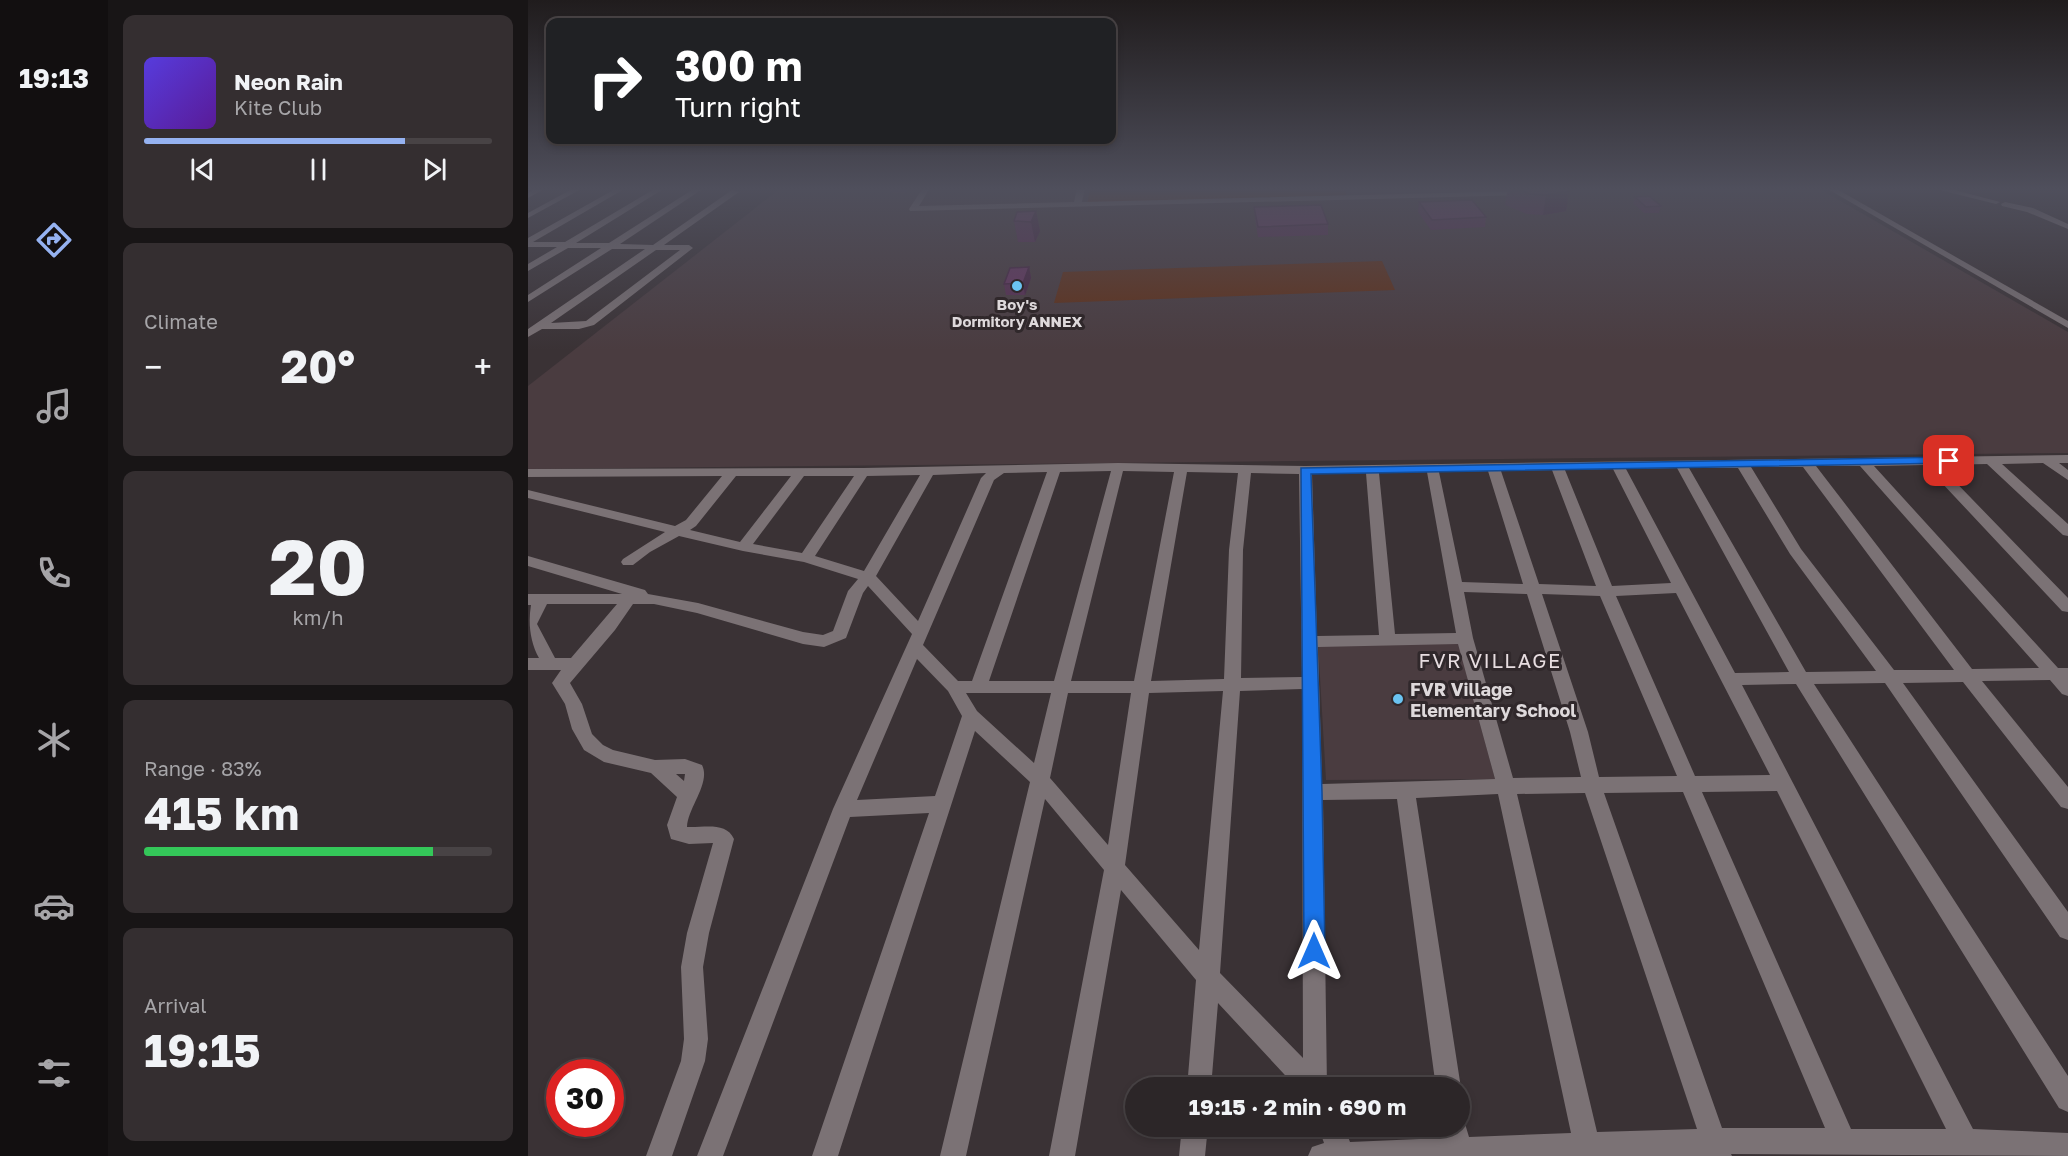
<!DOCTYPE html>
<meta charset="utf-8">
<style>
:root{--surface:#2c2628;--page:#342e30;--text:#f1f3f6;--muted:#a6a5a8;--line:#484345;--accent:#95b2f1}
body{margin:0;font-family:"Golos Text",sans-serif;background:var(--page);color:var(--text);height:100vh;display:flex;flex-direction:column;font-size:22px;white-space:nowrap}
*{box-sizing:border-box;margin:0}
p{font-size:20px;color:var(--muted)}
.icon{flex:none;width:33px;height:33px;fill:none;stroke:currentColor;stroke-width:2;stroke-linecap:round;stroke-linejoin:round}
.map{position:relative;flex:1;overflow:hidden}
.sheet{display:flex;flex-direction:column;gap:15px;padding:15px;background:#181516;width:420px}
.sheet>*{flex:none}
.guide{position:absolute;left:18px;top:18px;width:570px;height:126px;border-radius:12px;box-shadow:0 3px 9px #0003,0 0 0 2px var(--line);background:#202124;color:#fff;overflow:hidden}
.speed{position:absolute;left:18px;top:1059px;display:flex;gap:12px;font-size:30px;font-weight:700;text-align:center}
.speed>*{display:grid;place-content:center;width:78px;height:78px;border-radius:50%;background:var(--surface);box-shadow:0 3px 9px #0003,0 0 0 2px var(--line);line-height:1}
.speed .limit{border:9px solid #d22;background:#fff;color:#111}
.pin{position:absolute;display:grid;place-items:center;width:51px;height:51px;color:#fff;margin:-26px;border-radius:12px;box-shadow:0 3px 9px #0006}
.me{position:absolute;width:66px;margin:-33px;rotate:0deg;stroke-linejoin:round;filter:drop-shadow(0 0 4px #0008)}
.turn{display:flex;align-items:center;gap:21px;height:126px;padding:0 30px;font-size:27px}
.turn .icon{width:78px;height:78px;stroke-width:2.5}
.turn b{display:block;font-size:42px;line-height:51px}
.big{font-size:45px;font-weight:700;line-height:1.1}
.sheet .card{flex:1;display:flex;flex-direction:column;justify-content:center;gap:9px;min-width:0;padding:0 21px;border-radius:12px;background:var(--page)}
.sheet .dial{align-items:center;gap:0}
.dial b{font-size:78px;line-height:1}
.song{display:flex;align-items:center;gap:18px}
.cover{width:72px;height:72px;border-radius:9px;background:linear-gradient(135deg,hsl(250 70% 55%),hsl(270 70% 35%))}
.played{height:6px;border-radius:3px;background:linear-gradient(90deg,var(--accent) 75%,var(--line) 75%)}
.keys{display:flex;justify-content:space-around;direction:ltr}
.heat{display:flex;justify-content:space-between;align-items:center;font-size:33px;direction:ltr}
.charge{height:9px;border-radius:4px;background:linear-gradient(90deg,#34c759 83%,var(--line) 0)}
.trip{position:absolute;left:597px;top:1077px;width:345px;height:60px;border-radius:30px;background:var(--surface);box-shadow:0 3px 9px #0003,0 0 0 2px var(--line);font-weight:700;line-height:60px;text-align:center}
main{display:flex;flex:1;min-height:0}
.menu{display:flex;flex-direction:column;width:108px;justify-content:space-around;align-items:center;background:#120f10;color:var(--muted)}
.menu .icon{width:42px;height:42px}
.menu .on{color:var(--accent)}
.menu b{font-size:27px;color:var(--text)}
.map>svg:first-child{display:block}
.built{fill:#4a3c40}
.green{fill:#613018}
.lines{fill:none;stroke-linecap:round;stroke-linejoin:round}
.minor{fill:#7b7275;fill-rule:evenodd}
.wall{fill:#592e53}
.shaded-wall{fill:#482544}
.building{fill:#673561;stroke:#482544;stroke-width:1.5}
.route{fill:#1a73e8;stroke:#114b97;stroke-width:1.5}
.poi-dot{fill:#6ac3f1;stroke:#30282b;stroke-width:2}
.labels{text-anchor:middle;dominant-baseline:central;stroke-width:6;stroke-linejoin:round;paint-order:stroke}
.far-poi-label{font-size:15px;font-weight:bold;fill:#ded9db;stroke:#30282b}
.poi-label{font-size:18px;font-weight:bold;fill:#ded9db;stroke:#30282b;text-anchor:start}
.neighbourhood-label{font-size:20px;letter-spacing:1.5px;fill:#e7dde0;stroke:#30282b}
</style>
<main>
<nav class="menu">
<b>19:13</b>
<svg class="icon on" aria-label="directions" viewBox="0 0 24 24"><path d="M12 3l9 9-9 9-9-9zM9 14v-3h6M13 9l2 2-2 2"/></svg>
<svg class="icon" aria-label="music" viewBox="0 0 24 24"><path d="M9 18V5l10-2v13"/><circle cx="6" cy="18" r="3"/><circle cx="16" cy="16" r="3"/></svg>
<svg class="icon" aria-label="phone" viewBox="0 0 24 24"><path d="M5 4h4l2 5-3 2q2 4 5 5l2-3 5 2v4C11 20 4 13 5 4z"/></svg>
<svg class="icon" aria-label="climate" viewBox="0 0 24 24"><path d="M12 3v18M4 7l16 10M4 17L20 7"/></svg>
<svg class="icon" aria-label="car" viewBox="0 0 24 24"><path d="M5 17H2v-5l4-1 3-4h7l3 4 3 1v5h-3M9 17h6M6 11h13"/><circle cx="7" cy="17" r="2"/><circle cx="17" cy="17" r="2"/></svg>
<svg class="icon" aria-label="filters" viewBox="0 0 24 24"><path d="M4 7h16M4 17h16"/><circle cx="9" cy="7" r="2"/><circle cx="15" cy="17" r="2"/></svg>
</nav>
<section class="sheet">
<div class="card">
<div class="song"><i class="cover"></i><div><b>Neon Rain</b><p>Kite Club</p></div></div>
<div class="played"></div>
<div class="keys"><svg class="icon" aria-label="previous" viewBox="0 0 24 24"><path d="M18 5L8 12l10 7zM5 5v14"/></svg><svg class="icon" aria-label="pause" viewBox="0 0 24 24"><path d="M8 5v14M16 5v14"/></svg><svg class="icon" aria-label="next" viewBox="0 0 24 24"><path d="M6 5l10 7-10 7zM19 5v14"/></svg></div>
</div>
<div class="card"><p>Climate</p>
<div class="heat"><a>−</a><b class="big">20°</b><a>+</a></div>
</div>
<div class="card dial"><b>20</b><p>km/h</p></div>
<div class="card"><p>Range · 83%</p><b class="big">415 km</b><div class="charge"></div></div>
<div class="card"><p>Arrival</p><b class="big">19:15</b></div>
</section>
<div class="map">
<svg width="1540" height="1156" viewBox="0 0 1540 1156">
<rect width="100%" height="100%" fill="#3a3235"/>
<g class="built">
<polygon points="253,188 1290,188 1540,332 1540,453 0,469 0,386"/>
<polygon points="934,638 949,713 967,779 798,780 790,643"/>
</g>
<g class="green">
<polygon points="563,188 816,188 819,195 559,203"/>
<polygon points="854,261 867,290 526,303 535,272"/>
</g>
<g class="lines">
<g class="minor">
<polygon points="9,188 18,188 0,198 0,193"/>
<polygon points="46,188 55,188 0,218 0,213"/>
<path d="M89,188h9l-93,54h32l91,-54h9l-89,55h33l86,-55h9l-84,56 33,1 79,-55 7,2 -75,53h25l4,3 -99,77 -15,4h-37l-14,8v-8l117,-80h-33l-84,53v-7l73,-47h-33l-40,23v-7l29,-17h-29v-9zM128,250h24l-94,71 -35,2z"/>
<polygon points="395,188 402,188 391,206 546,202 549,188 557,188 554,202 998,191 1002,193 998,195 382,211 381,209"/>
<polygon points="1298,188 1307,188 1540,321 1540,328"/>
<polygon points="1404,188 1419,188 1472,202 1468,204"/>
<polygon points="1477,202 1505,208 1540,224 1540,229 1499,212 1474,206 1473,204"/>
<path d="M1540,455v8h-9l9,7v10l-25,-17 -41,1 66,60v12l-5,-1 -76,-71 -48,1 129,133v14l-6,-1 -137,-146 -51,1 184,202h10v28l-6,-2 -12,-14 -68,1 86,106v22l-7,-2 -98,-125 -60,1 165,229v28l-8,-3 -175,-254 -71,1 254,392v36l-9,-4 -263,-424 -54,1 231,444 95,4v23l-337,-2 1,2h-424l4,-9 12,-4 -6,-17h26l6,16 93,-4 -2,-12h19v-11l3,2 6,20 102,-4 -73,-339 -82,4 45,290 -1,5v-5h-24l-39,-289 -74,1 4,288h-30l-79,-85 -7,85h-24l9,-108 -75,-90 -46,266h-26l55,-286 -59,-71 -79,357h-26l90,-374 -55,-51 -137,425h-26l117,-343 -79,4 -127,339h-26l136,-347 79,-175 -44,-48 -5,7 -17,45 -22,9 -21,-3 -106,-31 -43,-9h-21l-18,26 -45,53 12,21 10,30 11,11 10,5 42,10 30,-1 17,6c9,18 -14,42 -15,62 16,1 39,-6 47,12l-25,94 -6,34 5,72 -3,22 -33,95h-26l35,-95 3,-22 -3,-72 6,-34 26,-90 -24,1 -18,-5 -4,-14 10,-28 -26,-24 -47,-11 -20,-12 -12,-21 -7,-25 -13,-21 9,-13h-33v-12h11c-9,-16 -11,-35 -8,-53h-3v-11h94l-94,-28v-10l117,34 3,4 50,9 105,29 20,3 10,-4 15,-40 10,-12 -54,-17 -61,-11 -64,-15 -29,16 -17,13h-10l-2,-3 2,-3 42,-27 -137,-34v-8l147,36 11,-6 36,-44 -194,1v-8l335,-1 255,-5 187,3zM1288,466h44l179,202 -67,1zM1223,467h52l151,203h-60l-93,-121zM1149,468l112,204 -54,1 -109,-204zM1161,468h49l52,86 86,117 -70,1zM1085,469l58,114 -59,3 -47,-116zM1024,470l44,116 -57,-2 -38,-113zM583,471l-57,210h-65l71,-209zM595,471l51,1 -40,209h-63zM960,471l35,113 -61,-2 -23,-110zM519,472l-75,209h-14l-35,-36 71,-165 10,-7zM659,472l51,1 -9,77 -5,129 -73,2zM899,472l29,161 -61,1 -16,-161zM458,473l-5,5 -63,143 -42,-45 57,-101zM723,473l48,1 3,203 -61,1 2,-128zM838,473l13,162 -62,1 -5,-162zM392,475l-56,96 -49,-15 52,-80zM208,476h55l-51,66 -50,-12 6,-4zM276,476h50l-52,77 -49,-9zM936,592l63,2 43,138 11,45 -68,1 -40,-140zM1148,593l94,182 -75,1 -79,-180zM1014,594l58,2 77,180 -78,1 -11,-45zM19,604h70l-46,54h-16l-18,-34zM930,644l37,135 -173,5 -4,-137zM389,659l31,32 14,25 -27,80 -78,4zM774,689l1,369 -83,-85 20,-282zM695,691l-24,259 -74,-85 24,-172zM438,693h85l-17,70 -57,-52zM540,693h63l-23,152 -58,-67zM148,774h9l-1,7zM1249,791l169,338h-95l-149,-337zM1155,792l142,336h-103l-118,-335zM1057,793l112,336 -100,3 -80,-338z"/>
<polygon points="654,1126 680,1126 677,1156 651,1156"/>
</g>
</g>
<g class="wall">
<polygon points="361,188 381,188 377,193 363,193"/>
<polygon points="980,188 1037,188 1041,191 1038,211 1015,215 999,214 977,205"/>
<polygon points="1107,197 1133,206 1131,213 1116,213 1105,203"/>
<polygon points="891,202 958,217 957,227 903,230 890,212"/>
<polygon points="726,207 800,224 800,235 730,237 727,218"/>
<polygon points="508,211 512,231 507,242 490,242 486,221"/>
<polygon points="501,267 503,278 497,295 478,295 476,284"/>
</g>
<g class="shaded-wall">
<polygon points="1041,191 1038,211 1015,215 1018,195"/>
<polygon points="508,211 512,231 507,242 503,222"/>
<polygon points="501,267 503,278 497,295 495,283"/>
</g>
<g class="building">
<polygon points="987,188 1037,188 1041,191 1018,195 1002,194"/>
<polygon points="1121,196 1133,206 1118,207 1107,197"/>
<polygon points="944,200 958,217 904,220 891,202"/>
<polygon points="793,205 800,224 730,227 726,207"/>
<polygon points="508,211 503,222 486,221 489,212"/>
<polygon points="501,267 495,283 476,284 482,268"/>
</g>
<linearGradient id="sky" x2="0" y2="1"><stop stop-color="#201c1d"/><stop offset="0.54" stop-color="#4f4f5c"/><stop offset="1" stop-color="#4f4f5c" stop-opacity="0"/></linearGradient>
<rect width="1540" height="350" fill="url(#sky)"/>
<polygon class="route" points="1421,457 1427,461 1425,463 783,474 794,792 797,951 794,958 786,961 779,958 776,951 773,468"/>
<g class="poi-dot">
<circle cx="489" cy="286" r="6"/>
<circle cx="870" cy="699" r="6"/>
</g>
<g class="labels">
<g class="far-poi-label">
<text x="489" y="304">Boy's<tspan x="489" dy="17">Dormitory ANNEX</tspan></text>
</g>
<g class="poi-label">
<text x="882" y="689">FVR Village<tspan x="882" dy="21">Elementary School</tspan></text>
</g>
<g class="neighbourhood-label">
<text x="962" y="660">FVR VILLAGE</text>
</g>
</g>
</svg>
<div class="speed"><div class="limit">30</div></div>
<div class="pin" style="left:1421px;top:461px;background:#d93025"><svg class="icon" aria-label="arrive" viewBox="0 0 24 24"><path d="M6 21V4h12l-3 4 3 4H6"/></svg></div>
<svg class="me" style="left:786px;top:951px" viewBox="-20 -20 40 40"><path d="M0-17L14 15 0 8-14 15z" fill="#1a73e8" stroke="#fff" stroke-width="4"/></svg>
<div class="trip">19:15 · 2 min · 690 m</div>
<div class="guide">
<div class="turn"><svg class="icon" aria-label="right" viewBox="0 0 24 24"><path d="M7 20v-9h11M14 6l5 5-5 5"/></svg><div><b>300 m</b>Turn right</div></div>
</div>
</div>
</main>
